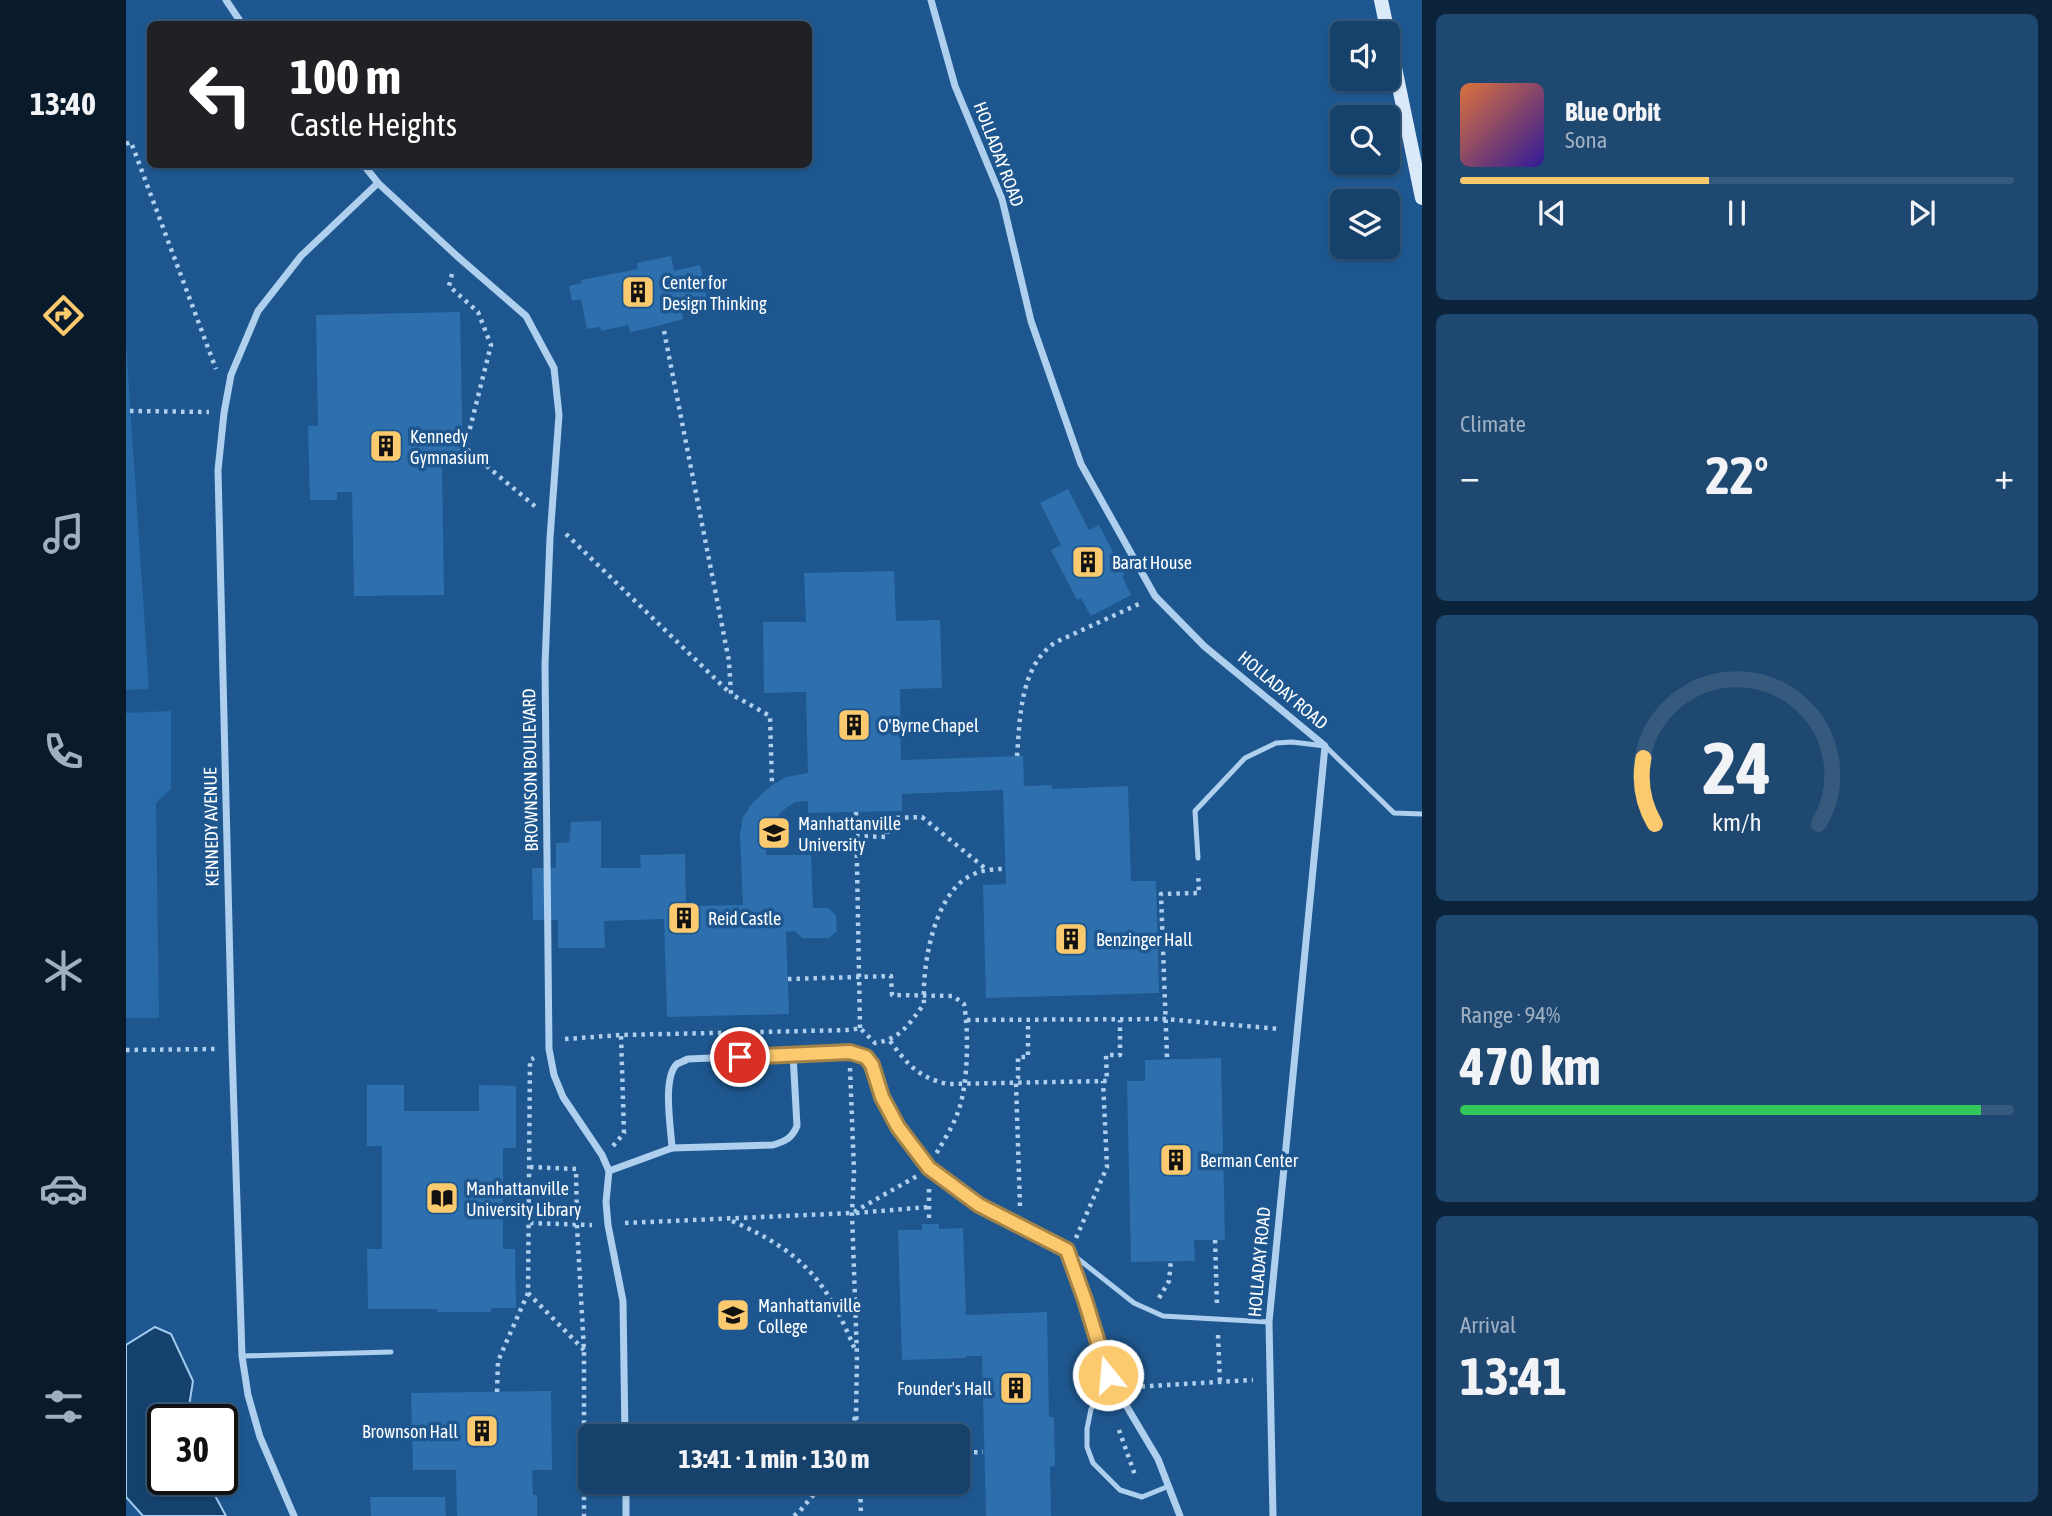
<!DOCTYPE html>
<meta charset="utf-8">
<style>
:root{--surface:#16416b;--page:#1f4871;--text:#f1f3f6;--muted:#9eafc1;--line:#355a7e;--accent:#fbc96e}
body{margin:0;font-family:"Asap Condensed",sans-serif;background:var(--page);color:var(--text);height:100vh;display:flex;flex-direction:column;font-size:26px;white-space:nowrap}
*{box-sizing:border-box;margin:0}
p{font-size:23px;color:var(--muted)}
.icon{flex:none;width:38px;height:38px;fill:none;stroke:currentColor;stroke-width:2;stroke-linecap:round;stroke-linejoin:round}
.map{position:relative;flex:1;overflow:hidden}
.drawer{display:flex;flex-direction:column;gap:14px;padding:14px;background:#0c243b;width:630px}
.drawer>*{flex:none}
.banner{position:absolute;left:21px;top:21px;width:665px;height:147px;border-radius:10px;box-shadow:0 2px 5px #0004,0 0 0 2px var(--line);background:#202124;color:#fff;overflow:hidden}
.controls{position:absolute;left:1204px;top:21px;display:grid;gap:14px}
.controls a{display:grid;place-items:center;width:70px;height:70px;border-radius:10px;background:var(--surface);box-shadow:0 2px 5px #0004,0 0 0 2px var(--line);font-size:35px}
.speed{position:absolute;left:21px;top:1404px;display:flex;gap:14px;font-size:35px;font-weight:700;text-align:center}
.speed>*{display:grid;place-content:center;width:91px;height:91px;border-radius:50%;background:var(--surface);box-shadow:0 2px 5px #0004,0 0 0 2px var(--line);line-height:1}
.speed .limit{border:4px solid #111;border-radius:10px;background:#fff;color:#111}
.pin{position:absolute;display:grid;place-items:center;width:60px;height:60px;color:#fff;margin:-30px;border:4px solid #fff;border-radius:50%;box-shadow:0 2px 7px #0007}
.me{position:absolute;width:77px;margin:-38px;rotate:343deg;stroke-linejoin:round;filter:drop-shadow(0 0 5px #0008)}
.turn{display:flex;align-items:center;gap:24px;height:147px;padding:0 28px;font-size:32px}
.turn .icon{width:91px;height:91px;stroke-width:2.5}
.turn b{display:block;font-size:49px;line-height:60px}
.big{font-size:52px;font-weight:700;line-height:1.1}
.drawer .card{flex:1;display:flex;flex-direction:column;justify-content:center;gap:10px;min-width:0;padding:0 24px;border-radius:10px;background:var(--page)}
.drawer .dial{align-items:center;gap:0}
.dial svg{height:182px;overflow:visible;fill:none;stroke:var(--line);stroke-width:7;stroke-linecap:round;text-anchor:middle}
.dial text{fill:var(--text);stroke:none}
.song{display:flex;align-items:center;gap:21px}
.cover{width:84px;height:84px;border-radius:10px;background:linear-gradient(135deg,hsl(20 70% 55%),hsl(250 70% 35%))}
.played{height:7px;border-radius:4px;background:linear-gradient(90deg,var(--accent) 45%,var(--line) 45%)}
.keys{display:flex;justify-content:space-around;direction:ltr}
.heat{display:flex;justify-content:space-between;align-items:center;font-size:38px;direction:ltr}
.charge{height:10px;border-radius:5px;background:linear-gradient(90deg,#34c759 94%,var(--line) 0)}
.trip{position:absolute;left:452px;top:1424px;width:392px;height:70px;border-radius:10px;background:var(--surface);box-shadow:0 2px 5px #0004,0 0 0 2px var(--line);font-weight:700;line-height:70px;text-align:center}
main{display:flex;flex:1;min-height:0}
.tab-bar{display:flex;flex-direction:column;width:126px;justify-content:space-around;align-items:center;background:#091a2b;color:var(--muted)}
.tab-bar .icon{width:49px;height:49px}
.tab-bar .current{color:var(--accent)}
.tab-bar b{font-size:32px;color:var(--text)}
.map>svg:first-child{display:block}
.green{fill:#286aa8}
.water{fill:#15416e;stroke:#a1caef;stroke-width:2}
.building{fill:#2e6fad}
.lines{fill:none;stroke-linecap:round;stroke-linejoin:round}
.path{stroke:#aecfed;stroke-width:4.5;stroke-dasharray:3.5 5;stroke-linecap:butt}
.service{stroke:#aecfed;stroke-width:5}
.minor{stroke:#aecfed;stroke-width:7}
.secondary{stroke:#daeafa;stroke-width:14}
.route-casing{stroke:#a38348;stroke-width:18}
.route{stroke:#fbc96e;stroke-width:12}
.labels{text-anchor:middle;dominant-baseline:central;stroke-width:7;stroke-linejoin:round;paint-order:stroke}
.street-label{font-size:18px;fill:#fff;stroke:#1e578f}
.poi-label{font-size:18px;fill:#fff;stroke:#1e578f;text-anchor:start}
</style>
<main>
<nav class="tab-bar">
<b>13:40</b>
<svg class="icon current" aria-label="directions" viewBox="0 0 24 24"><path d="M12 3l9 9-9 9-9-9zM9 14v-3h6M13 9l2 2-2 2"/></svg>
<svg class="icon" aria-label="music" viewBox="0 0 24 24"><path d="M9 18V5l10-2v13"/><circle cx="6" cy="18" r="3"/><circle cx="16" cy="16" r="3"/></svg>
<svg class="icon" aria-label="phone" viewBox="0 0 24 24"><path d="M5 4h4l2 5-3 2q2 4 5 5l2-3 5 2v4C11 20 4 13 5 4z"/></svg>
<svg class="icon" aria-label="climate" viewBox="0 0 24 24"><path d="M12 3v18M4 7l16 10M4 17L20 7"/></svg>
<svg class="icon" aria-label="car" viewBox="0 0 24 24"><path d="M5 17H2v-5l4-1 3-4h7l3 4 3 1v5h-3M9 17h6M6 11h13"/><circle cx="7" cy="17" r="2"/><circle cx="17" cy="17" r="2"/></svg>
<svg class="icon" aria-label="filters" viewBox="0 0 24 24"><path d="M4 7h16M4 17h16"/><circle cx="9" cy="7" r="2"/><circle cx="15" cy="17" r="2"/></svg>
</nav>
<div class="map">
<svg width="1296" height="1516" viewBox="0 0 1296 1516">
<rect width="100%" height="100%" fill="#1e578f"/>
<g class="green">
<polygon points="0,344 23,689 0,690"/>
<polygon points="45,711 45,789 30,803 33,1018 0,1018 0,713"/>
</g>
<polygon class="water" points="29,1327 45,1334 67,1381 61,1419 37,1419 37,1479 80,1479 100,1516 17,1516 0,1497 0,1345"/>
<g class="building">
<polygon points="545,256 548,271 574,265 581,301 555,306 557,319 524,328 504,332 502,325 475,331 474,327 461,329 455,299 446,301 443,286 456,283 455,280 512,269 511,263"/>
<polygon points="334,312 337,465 316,466 318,595 228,596 226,492 211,492 211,500 184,500 182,426 192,426 190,315"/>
<polygon points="942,489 963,530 973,525 999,575 996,576 1005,595 965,616 955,598 951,600 925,550 935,545 914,503"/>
<polygon points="768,571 770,621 814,620 816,688 774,689 775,760 897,756 898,786 926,785 926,789 1002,786 1005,881 1030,881 1033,993 860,998 857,885 880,884 877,790 776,794 776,811 682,813 682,801 669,802 656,811 648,821 642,838 640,855 685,855 687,908 702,908 710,916 711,931 703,938 676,938 669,931 660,932 663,1014 541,1017 538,919 478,921 479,948 432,948 432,920 407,920 406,868 430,868 430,843 443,842 445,822 475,821 475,868 515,868 514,855 559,854 560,906 617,905 614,834 617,817 627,802 646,785 660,777 682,773 680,692 638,693 637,622 680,622 678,573"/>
<polygon points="1095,1058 1099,1240 1068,1240 1069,1261 1005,1262 1001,1081 1019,1081 1019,1060"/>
<polygon points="241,1085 278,1085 278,1111 353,1111 353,1085 390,1086 390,1148 377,1148 377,1249 389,1249 390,1308 365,1308 365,1312 311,1312 311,1309 242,1309 241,1249 256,1249 256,1146 241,1146"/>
<polygon points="796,1224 813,1224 813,1229 837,1228 840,1315 921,1312 923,1417 928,1417 929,1466 924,1467 925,1516 860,1516 856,1356 840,1356 840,1358 776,1360 772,1230 796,1230"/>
<polygon points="425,1391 426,1470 406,1470 407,1495 411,1495 411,1516 331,1516 330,1470 287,1470 285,1393"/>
<polygon points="244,1497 319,1497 320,1516 245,1516"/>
</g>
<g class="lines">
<g class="path">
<polyline points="0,144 5,142 90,369"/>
<polyline points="326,274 323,286 352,312 365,345 339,448 410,507"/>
<polyline points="538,331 603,661 605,694 644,716 646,785"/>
<polyline points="4,411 83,412"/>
<polyline points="440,534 605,694"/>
<path d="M891,756c3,-38 3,-91 39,-114l85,-39"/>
<polyline points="730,812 734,1028"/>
<polyline points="730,836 761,837 761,818 796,817 860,869"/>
<path d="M662,979l103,-3 1,19 61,1 11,8c5,27 4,79 -5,105 -5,16 -15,31 -23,45"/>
<polyline points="841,1020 1040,1019 1154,1029"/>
<path d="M439,1039l56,-4 230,-5 9,-2 15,15c26,-4 34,-19 49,-39 -2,-37 9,-106 44,-127 12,-7 24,-8 37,-8"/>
<path d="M764,1041c17,23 28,36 57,43l160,-3 -1,-26h14v-35"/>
<polyline points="0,1050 91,1049"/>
<polyline points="1041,1057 1035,894 1073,893 1072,873"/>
<polyline points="724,1068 728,1170 726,1213 731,1356 730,1414 732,1437"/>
<polyline points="487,1146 498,1133 495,1035"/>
<polyline points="404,1167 450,1169 451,1226 458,1351 458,1516"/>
<polyline points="803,1189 803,1219"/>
<polyline points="894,1206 890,1083 892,1078 892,1057 902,1057 902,1021"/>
<polyline points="730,1213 803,1207"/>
<path d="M606,1221c71,31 95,60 124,131"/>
<polyline points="404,1223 466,1225"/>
<polyline points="499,1223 726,1213 791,1176"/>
<polyline points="950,1238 981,1167 977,1081"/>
<polyline points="1089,1240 1091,1305"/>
<polyline points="402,1293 458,1350"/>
<polyline points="1033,1298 1043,1281 1045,1260"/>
<polyline points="1092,1335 1094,1382"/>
<polyline points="1007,1387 1127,1380"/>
<polyline points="371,1392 372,1361 402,1293 404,1060 408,1058"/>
<polyline points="993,1430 1010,1478"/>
<polyline points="724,1437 729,1417"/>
<polyline points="831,1453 857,1452"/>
<polyline points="734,1482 735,1516"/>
<polyline points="668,1516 674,1511 698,1482"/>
</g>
<g class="service">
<polyline points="1072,858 1069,811 1119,758 1150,743 1166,742 1199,746 1268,813 1296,814"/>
<polyline points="941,1250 1008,1303 1037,1316 1143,1322"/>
<polyline points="116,1356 265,1352"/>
<polyline points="988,1388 974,1396 965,1409 961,1429 961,1447 967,1463 994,1490 1016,1497 1043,1486"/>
</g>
<g class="minor">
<polyline points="100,0 116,24"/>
<polyline points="805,0 829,86 876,199 905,321 955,464 1029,596 1078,646 1199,746 1143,1322 1147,1516"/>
<polyline points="237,164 252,183 331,256 400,316 428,368 433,415 424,538 419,665 423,1049 428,1075 437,1097 476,1155 483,1171 480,1202 482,1225 497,1301 499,1437"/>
<path d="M546,1148c-1,-20 -10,-70 5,-84 2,-1 9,-4 11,-5l162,-7 15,5 6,8 11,32 16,30 31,41 50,37 88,45 18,50 23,75 50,84 22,57"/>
<path d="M483,1171l63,-23 101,-3c13,-4 19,-7 24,-19l-4,-72"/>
<polyline points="500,1482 500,1516"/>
<polyline points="168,1516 134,1437 122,1395 116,1356 106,1049 92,470 98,413 105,375 132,311 175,256 252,183"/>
</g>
<polyline class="secondary" points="1255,0 1296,198"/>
</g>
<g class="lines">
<defs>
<polyline id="route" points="614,1057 724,1052 740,1057 746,1065 756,1097 772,1127 803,1168 853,1205 941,1250 959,1300 982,1375"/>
</defs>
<use href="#route" class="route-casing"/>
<use href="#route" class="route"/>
</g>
<defs>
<symbol id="building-square" viewBox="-11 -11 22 22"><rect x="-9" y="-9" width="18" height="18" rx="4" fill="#fbc96e" stroke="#1e578f"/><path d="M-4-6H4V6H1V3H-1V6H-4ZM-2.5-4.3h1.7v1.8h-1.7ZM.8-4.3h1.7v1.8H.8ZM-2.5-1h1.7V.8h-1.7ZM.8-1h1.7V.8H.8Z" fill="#111"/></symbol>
<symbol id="university-square" viewBox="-11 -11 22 22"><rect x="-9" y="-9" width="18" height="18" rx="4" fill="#fbc96e" stroke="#1e578f"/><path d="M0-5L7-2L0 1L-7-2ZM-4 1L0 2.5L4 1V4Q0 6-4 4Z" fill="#111"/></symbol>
<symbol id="library-square" viewBox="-11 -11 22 22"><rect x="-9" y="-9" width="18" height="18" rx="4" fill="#fbc96e" stroke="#1e578f"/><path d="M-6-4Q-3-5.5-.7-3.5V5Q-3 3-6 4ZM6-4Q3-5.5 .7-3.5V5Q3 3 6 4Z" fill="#111"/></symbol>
</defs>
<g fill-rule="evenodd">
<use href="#building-square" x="493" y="273" width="38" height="38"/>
<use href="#building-square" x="241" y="427" width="38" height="38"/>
<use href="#building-square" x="943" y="543" width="38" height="38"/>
<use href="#building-square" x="709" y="706" width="38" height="38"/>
<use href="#university-square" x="629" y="814" width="38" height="38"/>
<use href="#building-square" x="539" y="899" width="38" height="38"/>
<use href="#building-square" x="926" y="920" width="38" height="38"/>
<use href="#building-square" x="1031" y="1141" width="38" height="38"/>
<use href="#library-square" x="297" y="1179" width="38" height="38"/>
<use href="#university-square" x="588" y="1296" width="38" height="38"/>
<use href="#building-square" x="871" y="1369" width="38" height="38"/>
<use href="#building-square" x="337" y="1412" width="38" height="38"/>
</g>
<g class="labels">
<g class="street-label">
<text transform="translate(873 154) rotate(69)">HOLLADAY ROAD</text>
<text transform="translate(1157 690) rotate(40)">HOLLADAY ROAD</text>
<text transform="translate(404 770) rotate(-91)">BROWNSON BOULEVARD</text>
<text transform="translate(85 827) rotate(-91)">KENNEDY AVENUE</text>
<text transform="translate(1133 1262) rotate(-85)">HOLLADAY ROAD</text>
</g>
<g class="poi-label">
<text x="536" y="282">Center for<tspan x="536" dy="21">Design Thinking</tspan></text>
<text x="284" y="436">Kennedy<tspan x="284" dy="21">Gymnasium</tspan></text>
<text x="986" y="562">Barat House</text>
<text x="752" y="725">O'Byrne Chapel</text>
<text x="672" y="823">Manhattanville<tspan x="672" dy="21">University</tspan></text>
<text x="582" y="918">Reid Castle</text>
<text x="970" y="939">Benzinger Hall</text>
<text x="1074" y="1160">Berman Center</text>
<text x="340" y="1188">Manhattanville<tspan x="340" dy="21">University Library</tspan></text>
<text x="632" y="1305">Manhattanville<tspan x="632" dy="21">College</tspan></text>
<text x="866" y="1388" text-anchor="end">Founder's Hall</text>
<text x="332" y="1431" text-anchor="end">Brownson Hall</text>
</g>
</g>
</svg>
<div class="controls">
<a><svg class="icon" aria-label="sound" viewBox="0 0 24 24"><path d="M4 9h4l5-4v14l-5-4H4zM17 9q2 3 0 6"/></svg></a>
<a><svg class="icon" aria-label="search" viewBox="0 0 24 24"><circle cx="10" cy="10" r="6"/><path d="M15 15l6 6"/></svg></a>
<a><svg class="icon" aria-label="layers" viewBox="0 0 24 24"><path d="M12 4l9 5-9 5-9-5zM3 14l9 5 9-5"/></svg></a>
</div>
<div class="speed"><div class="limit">30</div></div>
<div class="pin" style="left:614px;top:1057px;background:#d93025"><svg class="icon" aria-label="arrive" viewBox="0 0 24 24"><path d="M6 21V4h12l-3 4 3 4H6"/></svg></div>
<svg class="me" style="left:982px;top:1375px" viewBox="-20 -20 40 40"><circle r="17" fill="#fbc96e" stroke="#fff" stroke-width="3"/><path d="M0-11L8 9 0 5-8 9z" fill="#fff"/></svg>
<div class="trip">13:41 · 1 min · 130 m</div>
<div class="banner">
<div class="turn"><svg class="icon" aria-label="left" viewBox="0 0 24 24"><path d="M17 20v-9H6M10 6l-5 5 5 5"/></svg><div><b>100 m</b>Castle Heights</div></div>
</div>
</div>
<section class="drawer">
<div class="card">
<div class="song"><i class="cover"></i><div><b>Blue Orbit</b><p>Sona</p></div></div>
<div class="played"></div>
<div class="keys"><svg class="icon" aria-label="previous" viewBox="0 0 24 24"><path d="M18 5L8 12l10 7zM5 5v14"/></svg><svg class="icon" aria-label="pause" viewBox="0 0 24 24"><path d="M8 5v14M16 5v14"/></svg><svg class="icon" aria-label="next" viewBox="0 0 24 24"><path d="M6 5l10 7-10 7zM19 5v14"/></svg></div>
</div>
<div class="card"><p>Climate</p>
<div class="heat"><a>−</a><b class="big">22°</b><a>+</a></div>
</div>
<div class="card dial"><svg viewBox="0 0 100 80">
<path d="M14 69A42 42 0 1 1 86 69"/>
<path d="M14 69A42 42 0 0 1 9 40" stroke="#fbc96e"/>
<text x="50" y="56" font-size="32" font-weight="700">24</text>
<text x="50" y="72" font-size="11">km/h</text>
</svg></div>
<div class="card"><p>Range · 94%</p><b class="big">470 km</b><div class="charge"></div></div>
<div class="card"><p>Arrival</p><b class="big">13:41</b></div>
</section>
</main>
